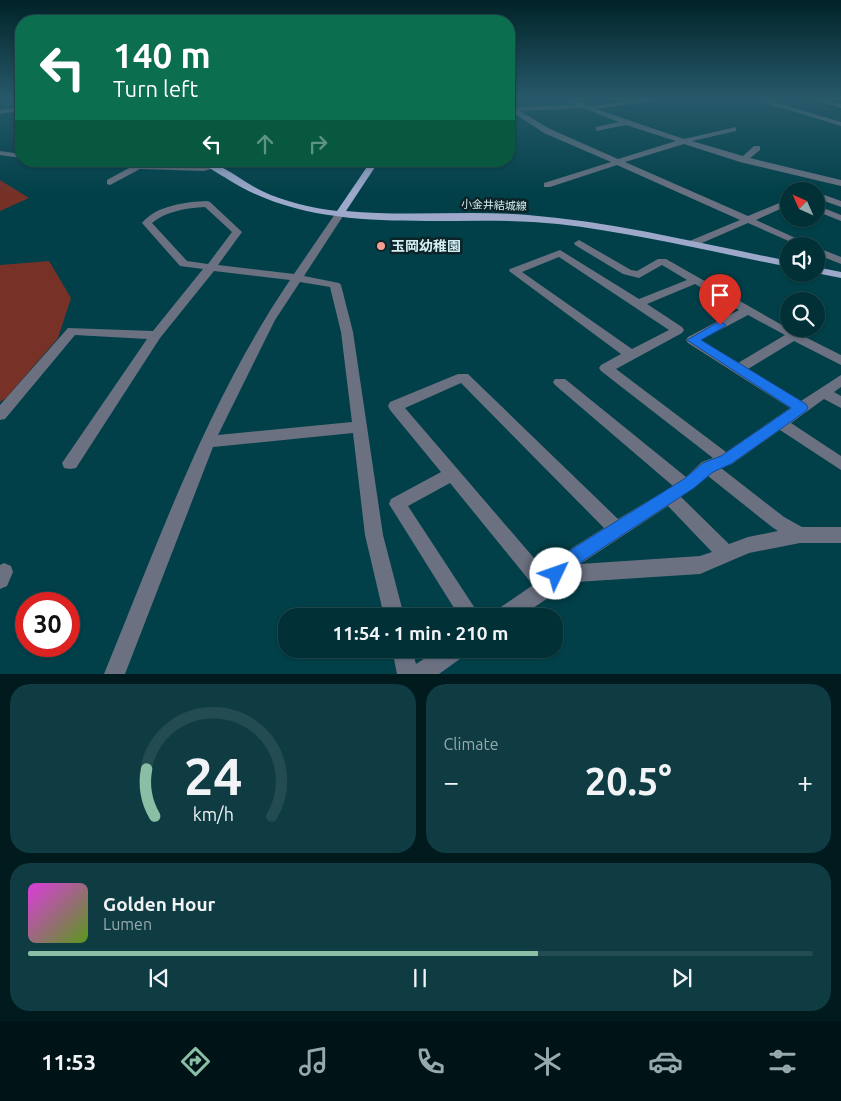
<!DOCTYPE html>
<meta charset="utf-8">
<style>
:root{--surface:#013037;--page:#0f3c42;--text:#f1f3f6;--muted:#96a9ad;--line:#234b52;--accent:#8abfa5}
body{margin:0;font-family:Ubuntu,"Noto Sans JP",sans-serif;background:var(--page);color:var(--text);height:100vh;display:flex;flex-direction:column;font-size:19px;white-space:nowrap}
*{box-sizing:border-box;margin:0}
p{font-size:16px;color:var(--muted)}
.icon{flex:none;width:28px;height:28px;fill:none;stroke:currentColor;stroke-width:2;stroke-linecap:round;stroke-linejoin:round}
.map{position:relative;height:674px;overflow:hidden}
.sheet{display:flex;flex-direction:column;gap:10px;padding:10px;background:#011a1e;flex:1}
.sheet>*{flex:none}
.banner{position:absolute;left:15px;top:15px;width:500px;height:152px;border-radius:20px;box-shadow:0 1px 4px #0004,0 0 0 1px var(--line);background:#0b6e4f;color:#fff;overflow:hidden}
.needle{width:32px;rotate:315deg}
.buttons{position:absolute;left:780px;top:182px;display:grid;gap:10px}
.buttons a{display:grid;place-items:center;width:45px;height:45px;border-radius:50%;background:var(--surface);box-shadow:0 1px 4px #0004,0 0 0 1px var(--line);font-size:25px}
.speed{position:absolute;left:15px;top:592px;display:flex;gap:10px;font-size:25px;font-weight:700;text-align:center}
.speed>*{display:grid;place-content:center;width:65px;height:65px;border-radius:50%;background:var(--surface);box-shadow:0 1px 4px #0004,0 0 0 1px var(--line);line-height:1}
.speed .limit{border:8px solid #d22;background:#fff;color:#111}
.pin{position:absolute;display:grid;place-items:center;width:42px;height:42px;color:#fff;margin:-51px -21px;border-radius:50% 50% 50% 0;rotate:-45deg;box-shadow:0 0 5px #0007}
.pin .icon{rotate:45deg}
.me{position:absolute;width:55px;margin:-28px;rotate:48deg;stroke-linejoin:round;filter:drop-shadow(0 0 4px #0008)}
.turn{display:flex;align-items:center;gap:18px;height:105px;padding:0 15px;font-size:22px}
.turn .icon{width:65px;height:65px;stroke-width:2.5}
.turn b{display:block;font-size:35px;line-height:42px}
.lanes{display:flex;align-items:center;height:48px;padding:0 15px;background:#0003;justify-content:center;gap:25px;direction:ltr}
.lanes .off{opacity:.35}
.big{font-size:38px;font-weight:700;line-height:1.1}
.sheet .widget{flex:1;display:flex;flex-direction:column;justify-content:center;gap:8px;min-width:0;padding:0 18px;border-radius:20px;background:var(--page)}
.sheet .dial{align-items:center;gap:0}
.dial svg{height:130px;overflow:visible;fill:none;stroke:var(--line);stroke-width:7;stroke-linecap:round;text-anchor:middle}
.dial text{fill:var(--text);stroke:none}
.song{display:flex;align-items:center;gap:15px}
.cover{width:60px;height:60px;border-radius:8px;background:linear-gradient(135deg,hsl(300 70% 55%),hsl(90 70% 35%))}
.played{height:5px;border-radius:2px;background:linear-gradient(90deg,var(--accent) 65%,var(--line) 65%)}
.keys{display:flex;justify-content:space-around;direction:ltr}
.heat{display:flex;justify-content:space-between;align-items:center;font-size:28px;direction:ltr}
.sheet .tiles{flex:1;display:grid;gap:10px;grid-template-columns:1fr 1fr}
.widget:last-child{grid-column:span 2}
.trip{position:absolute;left:278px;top:608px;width:285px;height:50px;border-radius:20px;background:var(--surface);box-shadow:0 1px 4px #0004,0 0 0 1px var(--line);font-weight:700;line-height:50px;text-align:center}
.tab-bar{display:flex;height:80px;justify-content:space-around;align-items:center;background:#001316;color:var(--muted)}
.tab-bar .icon{width:35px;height:35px}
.tab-bar .selected{color:var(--accent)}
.tab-bar b{font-size:22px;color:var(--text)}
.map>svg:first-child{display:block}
.green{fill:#773127}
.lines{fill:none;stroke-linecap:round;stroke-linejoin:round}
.stream{stroke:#03270e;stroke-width:2}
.minor{fill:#6b7181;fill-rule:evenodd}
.major{fill:#9da8ca;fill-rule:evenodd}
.route{fill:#1a73e8;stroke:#114b97}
.poi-dot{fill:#f59d8e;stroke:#0c2327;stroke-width:2}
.labels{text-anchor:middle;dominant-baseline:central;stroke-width:5;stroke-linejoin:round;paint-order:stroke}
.far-street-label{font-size:11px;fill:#d3eef3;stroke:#0c2327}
.poi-label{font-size:14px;font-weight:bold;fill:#d3eef3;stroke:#0c2327;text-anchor:start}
</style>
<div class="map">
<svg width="841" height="674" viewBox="0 0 841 674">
<rect width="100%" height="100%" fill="#014049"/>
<g class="green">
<polygon points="0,180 29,198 0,211"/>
<polygon points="49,261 71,298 58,338 6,398 0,402 0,265"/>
</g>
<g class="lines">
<g class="stream">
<polyline points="801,99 841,109"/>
<polyline points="826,99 841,102"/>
</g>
<g class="minor">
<path d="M564,99h8l17,7 60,-7h20l-73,10 88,30 52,-12v4l-44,10 51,15 11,-10h6v4l-10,8 91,22v6l-101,-24 -56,-18 -59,18 123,54 41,-17v6l-33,15 57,26h-13l-52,-23 -53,23h-8v-4l53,-22 -123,-55 -67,22h-6v-4l67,-21 -67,-29 -35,-23v-2l2,-1 65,-2zM583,108l36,14 -23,5v4l30,-6 50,16 -58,18 -68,-30 -30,-18z"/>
<polygon points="753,99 763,99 841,122 841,126"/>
<polygon points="812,99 822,99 841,104 841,108"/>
<polygon points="21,107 21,111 0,114 0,110"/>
<polygon points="0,151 21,154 21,158 0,155"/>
<polygon points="63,161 140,163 204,167 214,165 218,167 204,171 140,169 110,185 107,184 107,180 129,168 91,166"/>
<polygon points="816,192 841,201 841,207 816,198"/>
<path d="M207,201l3,1 32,30 -24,33 76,9 43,-63 3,-1 5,3 -41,63 35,7 2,2 12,47 30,203 21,81h-20l-19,-81 -12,-102 -140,14 -88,227h-21c55,-134 104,-273 186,-394l-76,-9 -54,67 -84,130 -6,1 -6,-1 -2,-5 85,-124 -72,-4 -70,84 -5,1v-15l68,-77 85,3 50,-62 -23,-3 -38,-43c15,-18 44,-21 65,-22zM205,207l27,25 -24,32 -21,-3 -35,-38c14,-12 35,-15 53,-16zM300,282l30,5 11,45 11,90 -134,13 57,-115z"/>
<polygon points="816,205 841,215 841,221 816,211"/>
<path d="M579,240l52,30 6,1 21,-12h8l123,70 52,26v10l-47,-24 -46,28 53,32 40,-26v12l-7,5 7,4v12l-17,-9 -33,24 50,33v14l-61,-40 -48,34 -11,4 63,49 18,10h39v16h-41l-51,10 -49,21 -139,9 -7,11 -33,22h-26l3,-7 35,-24 -83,-102 -42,23 72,110h-21l-70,-112 2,-5 50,-27 -51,-62 -2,-4 2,-4 68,-28h10l150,145 55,-33 -118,-101 -2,-3 2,-3h10l121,98 16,-15 11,-4 -112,-87 -2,-3 2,-3 20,-11 -112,-83 1,-2 50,-19 79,49 48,-19 -25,-15 -23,13 -16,-4 -48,-29 -1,-2zM559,257l110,73 -37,19 -110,-77zM695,284l44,26 -51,27 -2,3 2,3 102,65 -64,44 -110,-83 66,-36 2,-3 -2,-3 -35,-23zM748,315l37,20 -47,28 -37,-23zM461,383l143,145 -32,20 -26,24 -141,-164zM708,476l64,51 6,4 -30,6 -19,7 -48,-47zM668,506l44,46 -12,4 -120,8z"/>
<polygon points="816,247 841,257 841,264 816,254"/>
<polygon points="4,563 11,566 13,572 7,586 0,589 0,565"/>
<polygon points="392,649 412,649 416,664 439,649 467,649 464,656 439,674 397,674"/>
</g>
<g class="major">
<path d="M201,161c19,0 43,22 61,30 23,11 50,17 75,20l34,-50h8l-33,50c60,6 121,-1 182,4 88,7 174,29 261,46v6c-77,-15 -153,-34 -231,-43 -107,-12 -232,17 -329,-44 -9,-6 -20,-11 -28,-19z"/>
<polygon points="816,267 841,272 841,278 816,273"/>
</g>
</g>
<linearGradient id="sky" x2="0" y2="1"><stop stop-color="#012328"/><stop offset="0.51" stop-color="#27596a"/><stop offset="1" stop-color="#27596a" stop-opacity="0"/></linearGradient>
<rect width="841" height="193" fill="url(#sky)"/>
<polygon class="route" points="720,321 726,325 724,327 701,340 806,404 808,408 806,411 731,464 713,472 694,488 584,560 562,580 556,582 550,580 548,574 550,568 572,549 684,479 703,463 721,456 791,408 687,340"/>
<circle class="poi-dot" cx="381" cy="246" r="5"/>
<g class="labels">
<g class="far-street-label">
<text transform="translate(494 205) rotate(2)">小金井結城線</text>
</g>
<g class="poi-label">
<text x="391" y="246">玉岡幼稚園</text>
</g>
</g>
</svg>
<div class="buttons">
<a><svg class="needle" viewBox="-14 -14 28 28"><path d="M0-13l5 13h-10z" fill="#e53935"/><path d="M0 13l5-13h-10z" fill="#96a9ad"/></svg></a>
<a><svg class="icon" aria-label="sound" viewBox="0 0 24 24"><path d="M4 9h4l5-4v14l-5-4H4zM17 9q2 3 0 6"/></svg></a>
<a><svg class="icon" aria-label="search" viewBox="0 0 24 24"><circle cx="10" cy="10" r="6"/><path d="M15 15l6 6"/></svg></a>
</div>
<div class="speed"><div class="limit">30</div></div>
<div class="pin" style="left:720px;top:325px;background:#d93025"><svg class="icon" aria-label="arrive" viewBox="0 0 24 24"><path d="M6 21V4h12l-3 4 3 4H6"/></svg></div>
<svg class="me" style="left:556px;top:574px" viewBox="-20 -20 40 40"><circle r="19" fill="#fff"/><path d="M0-13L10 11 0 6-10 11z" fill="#1a73e8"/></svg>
<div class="trip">11:54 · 1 min · 210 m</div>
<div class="banner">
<div class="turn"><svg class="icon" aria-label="left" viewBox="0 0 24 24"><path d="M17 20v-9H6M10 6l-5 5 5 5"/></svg><div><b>140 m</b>Turn left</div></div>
<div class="lanes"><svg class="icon" aria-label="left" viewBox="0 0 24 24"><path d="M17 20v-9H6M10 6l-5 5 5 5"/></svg><svg class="icon off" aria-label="ahead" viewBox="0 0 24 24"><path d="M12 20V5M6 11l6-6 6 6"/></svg><svg class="icon off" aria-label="right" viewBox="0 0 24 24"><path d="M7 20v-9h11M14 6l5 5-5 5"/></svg></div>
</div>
</div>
<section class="sheet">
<div class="tiles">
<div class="widget dial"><svg viewBox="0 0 100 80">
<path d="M14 69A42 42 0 1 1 86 69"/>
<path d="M14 69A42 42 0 0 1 9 40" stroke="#8abfa5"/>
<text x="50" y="56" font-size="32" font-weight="700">24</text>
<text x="50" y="72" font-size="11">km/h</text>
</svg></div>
<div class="widget"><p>Climate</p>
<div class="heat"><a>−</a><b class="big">20.5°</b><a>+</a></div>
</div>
<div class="widget">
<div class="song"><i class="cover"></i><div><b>Golden Hour</b><p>Lumen</p></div></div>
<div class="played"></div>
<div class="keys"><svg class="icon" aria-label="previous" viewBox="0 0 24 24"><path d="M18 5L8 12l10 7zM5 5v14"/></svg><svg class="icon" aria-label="pause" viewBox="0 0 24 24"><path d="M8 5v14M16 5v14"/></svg><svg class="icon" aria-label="next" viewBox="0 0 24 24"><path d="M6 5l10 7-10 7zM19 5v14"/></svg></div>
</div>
</div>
</section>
<nav class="tab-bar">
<b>11:53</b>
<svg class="icon selected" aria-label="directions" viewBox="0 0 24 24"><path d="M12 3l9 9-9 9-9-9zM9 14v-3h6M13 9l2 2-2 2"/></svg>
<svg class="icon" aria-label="music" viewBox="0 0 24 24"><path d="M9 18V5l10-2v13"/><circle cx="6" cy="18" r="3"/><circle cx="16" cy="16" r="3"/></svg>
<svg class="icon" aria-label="phone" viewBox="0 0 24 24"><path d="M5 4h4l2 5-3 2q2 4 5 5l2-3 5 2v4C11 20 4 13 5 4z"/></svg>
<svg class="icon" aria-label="climate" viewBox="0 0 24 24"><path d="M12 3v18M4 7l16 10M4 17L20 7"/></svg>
<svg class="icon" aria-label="car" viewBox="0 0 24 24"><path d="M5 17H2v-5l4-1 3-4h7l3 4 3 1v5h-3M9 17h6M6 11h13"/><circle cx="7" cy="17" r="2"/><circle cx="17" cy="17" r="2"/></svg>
<svg class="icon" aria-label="filters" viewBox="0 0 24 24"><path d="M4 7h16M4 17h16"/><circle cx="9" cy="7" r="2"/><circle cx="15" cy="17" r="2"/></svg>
</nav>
